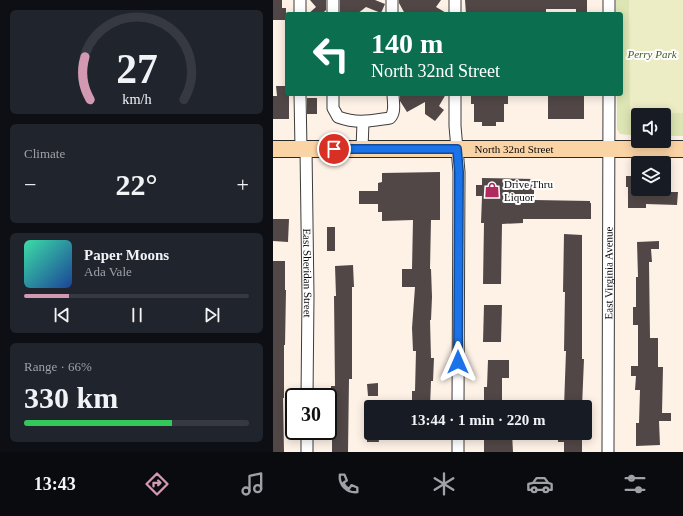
<!DOCTYPE html>
<meta charset="utf-8">
<style>
:root{--surface:#171b24;--page:#20242c;--text:#f1f3f6;--muted:#9ea1a6;--line:#363941;--accent:#d499b2}
body{margin:0;font-family:Georgia,serif;background:var(--page);color:var(--text);height:100vh;display:flex;flex-direction:column;font-size:15px;white-space:nowrap}
*{box-sizing:border-box;margin:0}
p{font-size:13px;color:var(--muted)}
.icon{flex:none;width:22px;height:22px;fill:none;stroke:currentColor;stroke-width:2;stroke-linecap:round;stroke-linejoin:round}
.map{position:relative;flex:1;overflow:hidden}
.drawer{display:flex;flex-direction:column;gap:10px;padding:10px;background:#0d0f14;width:273px}
.drawer>*{flex:none}
.banner{position:absolute;left:12px;top:12px;width:338px;height:84px;border-radius:4px;box-shadow:0 2px 10px #0003;background:#0b6e4f;color:#fff;overflow:hidden}
.controls{position:absolute;left:358px;top:108px;display:grid;gap:8px}
.controls a{display:grid;place-items:center;width:40px;height:40px;border-radius:4px;background:var(--surface);box-shadow:0 2px 10px #0003;font-size:20px}
.speed{position:absolute;left:12px;top:388px;display:flex;gap:8px;font-size:20px;font-weight:700;text-align:center}
.speed>*{display:grid;place-content:center;width:52px;height:52px;border-radius:50%;background:var(--surface);box-shadow:0 2px 10px #0003;line-height:1}
.speed .limit{border:2px solid #111;border-radius:6px;background:#fff;color:#111}
.pin{position:absolute;display:grid;place-items:center;width:34px;height:34px;color:#fff;margin:-17px;border:2px solid #fff;border-radius:50%;box-shadow:0 1px 4px #0007}
.me{position:absolute;width:44px;margin:-22px;rotate:0deg;stroke-linejoin:round;filter:drop-shadow(0 0 3px #0008)}
.turn{display:flex;align-items:center;gap:14px;height:84px;padding:0 20px;font-size:18px}
.turn .icon{width:52px;height:52px;stroke-width:2.5}
.turn b{display:block;font-size:28px;line-height:34px}
.big{font-size:30px;font-weight:700;line-height:1.1}
.drawer .card{flex:1;display:flex;flex-direction:column;justify-content:center;gap:6px;min-width:0;padding:0 14px;border-radius:6px;background:var(--page)}
.drawer .dial{align-items:center;gap:0}
.dial svg{height:104px;overflow:visible;fill:none;stroke:var(--line);stroke-width:7;stroke-linecap:round;text-anchor:middle}
.dial text{fill:var(--text);stroke:none}
.song{display:flex;align-items:center;gap:12px}
.cover{width:48px;height:48px;border-radius:6px;background:linear-gradient(135deg,hsl(160 70% 55%),hsl(220 70% 35%))}
.played{height:4px;border-radius:2px;background:linear-gradient(90deg,var(--accent) 20%,var(--line) 20%)}
.keys{display:flex;justify-content:space-around;direction:ltr}
.heat{display:flex;justify-content:space-between;align-items:center;font-size:22px;direction:ltr}
.charge{height:6px;border-radius:3px;background:linear-gradient(90deg,#34c759 66%,var(--line) 0)}
.trip{position:absolute;left:91px;top:400px;width:228px;height:40px;border-radius:4px;background:var(--surface);box-shadow:0 2px 10px #0003;font-weight:700;line-height:40px;text-align:center}
.menu{display:flex;height:64px;justify-content:space-around;align-items:center;background:#090b0e;color:var(--muted)}
.menu .icon{width:28px;height:28px}
.menu .active{color:var(--accent)}
.menu b{font-size:18px;color:var(--text)}
main{display:flex;flex:1;min-height:0}
.map>svg:first-child{display:block}
.green{fill:#dee5b4}
.pitch{fill:#ecedc5}
.building{fill:#514747}
.lines{fill:none;stroke-linecap:round;stroke-linejoin:round}
.street-casing{stroke:#3c3c3c;stroke-width:13}
.secondary-casing{stroke:#2b2b2b;stroke-width:18}
.street{stroke:#fff;stroke-width:11}
.secondary{stroke:#fbd4a5;stroke-width:16}
.route-casing{stroke:#114b97;stroke-width:10}
.route{stroke:#1a73e8;stroke-width:7}
.labels{text-anchor:middle;dominant-baseline:central;stroke-width:4;stroke-linejoin:round;paint-order:stroke}
.park-label{font-size:11px;font-style:italic;fill:#405c1f;stroke:#fff}
.street-label{font-size:11px;fill:#090909;stroke:#fff}
.poi-label{font-size:11px;fill:#090909;stroke:#fff;text-anchor:start}
</style>
<main>
<section class="drawer">
<div class="card dial"><svg viewBox="0 0 100 80">
<path d="M14 69A42 42 0 1 1 86 69"/>
<path d="M14 69A42 42 0 0 1 10 36" stroke="#d499b2"/>
<text x="50" y="56" font-size="32" font-weight="700">27</text>
<text x="50" y="72" font-size="11">km/h</text>
</svg></div>
<div class="card"><p>Climate</p>
<div class="heat"><a>−</a><b class="big">22°</b><a>+</a></div>
</div>
<div class="card">
<div class="song"><i class="cover"></i><div><b>Paper Moons</b><p>Ada Vale</p></div></div>
<div class="played"></div>
<div class="keys"><svg class="icon" aria-label="previous" viewBox="0 0 24 24"><path d="M18 5L8 12l10 7zM5 5v14"/></svg><svg class="icon" aria-label="pause" viewBox="0 0 24 24"><path d="M8 5v14M16 5v14"/></svg><svg class="icon" aria-label="next" viewBox="0 0 24 24"><path d="M6 5l10 7-10 7zM19 5v14"/></svg></div>
</div>
<div class="card"><p>Range · 66%</p><b class="big">330 km</b><div class="charge"></div></div>
</section>
<div class="map">
<svg width="410" height="452" viewBox="0 0 410 452">
<rect width="100%" height="100%" fill="#fef2e7"/>
<polygon class="green" points="343,0 410,0 410,136 391,136 391,115 365,115 365,136 347,134 344,129 344,94 348,94 348,14 343,14"/>
<polygon class="pitch" points="356,0 410,0 410,113 357,113"/>
<g class="building">
<polygon points="0,0 9,0 9,8 13,8 13,20 0,20"/>
<polygon points="37,0 53,0 53,10 49,14 35,14 43,7"/>
<polygon points="67,0 102,0 112,4 108,13 93,7 84,14 67,14"/>
<polygon points="126,0 168,0 163,7 175,14 132,14 126,3"/>
<polygon points="192,0 314,0 314,14 303,14 303,9 273,9 273,14 193,14"/>
<polygon points="3,86 14,86 14,94 16,94 16,119 0,119 0,96 4,96"/>
<polygon points="131,94 173,94 166,106 171,110 162,121 152,114 152,102 134,112 127,101 127,96"/>
<polygon points="204,94 235,94 235,104 231,104 231,122 223,122 223,126 209,126 209,122 201,122 201,104 198,104 198,96 204,96"/>
<rect x="275" y="94" width="36" height="25"/>
<rect x="34" y="98" width="10" height="16"/>
<polygon points="167,172 167,220 158,220 157,269 158,269 159,297 158,320 157,320 158,358 161,358 160,381 158,381 157,407 139,407 139,391 142,391 143,351 140,351 139,328 142,287 129,287 129,269 139,269 140,220 109,221 109,212 105,212 105,204 86,204 86,191 105,191 105,183 109,182 109,173"/>
<polygon points="353,176 365,176 365,189 398,190 398,192 405,192 404,205 373,204 373,208 355,208 355,187 353,187"/>
<polygon points="209,178 261,179 261,200 317,201 317,203 318,203 318,219 250,219 250,223 229,224 228,284 210,284 211,223 208,223 209,196 203,196 203,185 209,185"/>
<polygon points="0,219 16,219 15,242 0,241"/>
<rect x="54" y="227" width="8" height="24"/>
<polygon points="291,234 309,235 309,359 311,359 309,407 291,407 293,351 291,351 292,292 290,292"/>
<polygon points="386,241 386,249 378,249 379,262 376,262 377,338 385,338 385,367 390,367 389,413 398,413 398,421 386,421 387,445 363,446 363,423 366,423 367,390 362,390 363,376 358,376 358,366 365,366 365,325 360,325 360,307 363,307 363,277 365,277 364,242"/>
<polygon points="0,261 12,261 12,290 13,290 12,345 11,345 11,398 10,398 11,452 0,452"/>
<polygon points="80,265 81,287 79,287 79,379 76,379 75,452 59,452 59,439 57,439 58,386 62,386 61,296 63,296 62,266"/>
<polygon points="211,305 229,305 228,342 210,342"/>
<polygon points="215,360 236,360 236,378 229,378 229,403 211,403 211,387 214,387"/>
<polygon points="105,383 105,396 95,396 94,384"/>
<polygon points="94,433 105,433 106,442 94,442"/>
<polygon points="211,433 239,433 240,452 211,452"/>
<polygon points="285,433 309,433 309,452 291,452 291,442 285,442"/>
</g>
<g class="lines">
<defs>
<g id="street">
<polyline points="27,0 27,14"/>
<polyline points="119,0 119,14"/>
<polyline points="182,0 182,14"/>
<polyline points="336,0 336,14"/>
<polyline points="60,14 60,0"/>
<polyline points="27,94 28,149"/>
<path d="M60,94v14l5,9c20,7 31,4 52,1 6,-6 3,-16 3,-24"/>
<polyline points="182,94 182,126 186,172 185,407"/>
<path id="s1" d="M33,149l2,147 -1,101"/>
<polyline points="89,149 90,122"/>
<polyline points="34,452 34,431"/>
<polyline points="185,452 185,433"/>
<path id="s2" d="M335,452l1,-358"/>
</g>
<g id="secondary">
<path id="s3" d="M0,149h410"/>
</g>
</defs>
<use href="#street" class="street-casing"/>
<use href="#secondary" class="secondary-casing"/>
<use href="#street" class="street"/>
<use href="#secondary" class="secondary"/>
</g>
<g class="lines">
<defs>
<polyline id="route" points="61,149 184,149 186,172 185,362"/>
</defs>
<use href="#route" class="route-casing"/>
<use href="#route" class="route"/>
</g>
<defs>
<symbol id="shop-bare" viewBox="-9 -9 18 18"><path d="M-5-2.5h2.3a2.7 3.5 0 0 1 5.4 0H5L5.5 6h-11ZM-1.5-2.5h3a1.5 2.3 0 0 0-3 0Z" fill="#b12a5e" stroke="#fff" stroke-width="2.5" paint-order="stroke"/></symbol>
</defs>
<g fill-rule="evenodd">
<use href="#shop-bare" x="208" y="179" width="22" height="22"/>
</g>
<g class="labels">
<g class="park-label">
<text x="379" y="54">Perry Park</text>
</g>
<g class="street-label">
<text stroke="none"><textPath href="#s3" startOffset="241">North 32nd Street</textPath></text>
<text stroke="none"><textPath href="#s1" startOffset="124">East Sheridan Street</textPath></text>
<text stroke="none"><textPath href="#s2" startOffset="179">East Virginia Avenue</textPath></text>
</g>
<g class="poi-label">
<text x="231" y="184">Drive Thru<tspan x="231" dy="13">Liquor</tspan></text>
</g>
</g>
</svg>
<div class="controls">
<a><svg class="icon" aria-label="sound" viewBox="0 0 24 24"><path d="M4 9h4l5-4v14l-5-4H4zM17 9q2 3 0 6"/></svg></a>
<a><svg class="icon" aria-label="layers" viewBox="0 0 24 24"><path d="M12 4l9 5-9 5-9-5zM3 14l9 5 9-5"/></svg></a>
</div>
<div class="speed"><div class="limit">30</div></div>
<div class="pin" style="left:61px;top:149px;background:#d93025"><svg class="icon" aria-label="arrive" viewBox="0 0 24 24"><path d="M6 21V4h12l-3 4 3 4H6"/></svg></div>
<svg class="me" style="left:185px;top:362px" viewBox="-20 -20 40 40"><path d="M0-17L14 15 0 8-14 15z" fill="#1a73e8" stroke="#fff" stroke-width="4"/></svg>
<div class="trip">13:44 · 1 min · 220 m</div>
<div class="banner">
<div class="turn"><svg class="icon" aria-label="left" viewBox="0 0 24 24"><path d="M17 20v-9H6M10 6l-5 5 5 5"/></svg><div><b>140 m</b>North 32nd Street</div></div>
</div>
</div>
</main>
<nav class="menu">
<b>13:43</b>
<svg class="icon active" aria-label="directions" viewBox="0 0 24 24"><path d="M12 3l9 9-9 9-9-9zM9 14v-3h6M13 9l2 2-2 2"/></svg>
<svg class="icon" aria-label="music" viewBox="0 0 24 24"><path d="M9 18V5l10-2v13"/><circle cx="6" cy="18" r="3"/><circle cx="16" cy="16" r="3"/></svg>
<svg class="icon" aria-label="phone" viewBox="0 0 24 24"><path d="M5 4h4l2 5-3 2q2 4 5 5l2-3 5 2v4C11 20 4 13 5 4z"/></svg>
<svg class="icon" aria-label="climate" viewBox="0 0 24 24"><path d="M12 3v18M4 7l16 10M4 17L20 7"/></svg>
<svg class="icon" aria-label="car" viewBox="0 0 24 24"><path d="M5 17H2v-5l4-1 3-4h7l3 4 3 1v5h-3M9 17h6M6 11h13"/><circle cx="7" cy="17" r="2"/><circle cx="17" cy="17" r="2"/></svg>
<svg class="icon" aria-label="filters" viewBox="0 0 24 24"><path d="M4 7h16M4 17h16"/><circle cx="9" cy="7" r="2"/><circle cx="15" cy="17" r="2"/></svg>
</nav>
